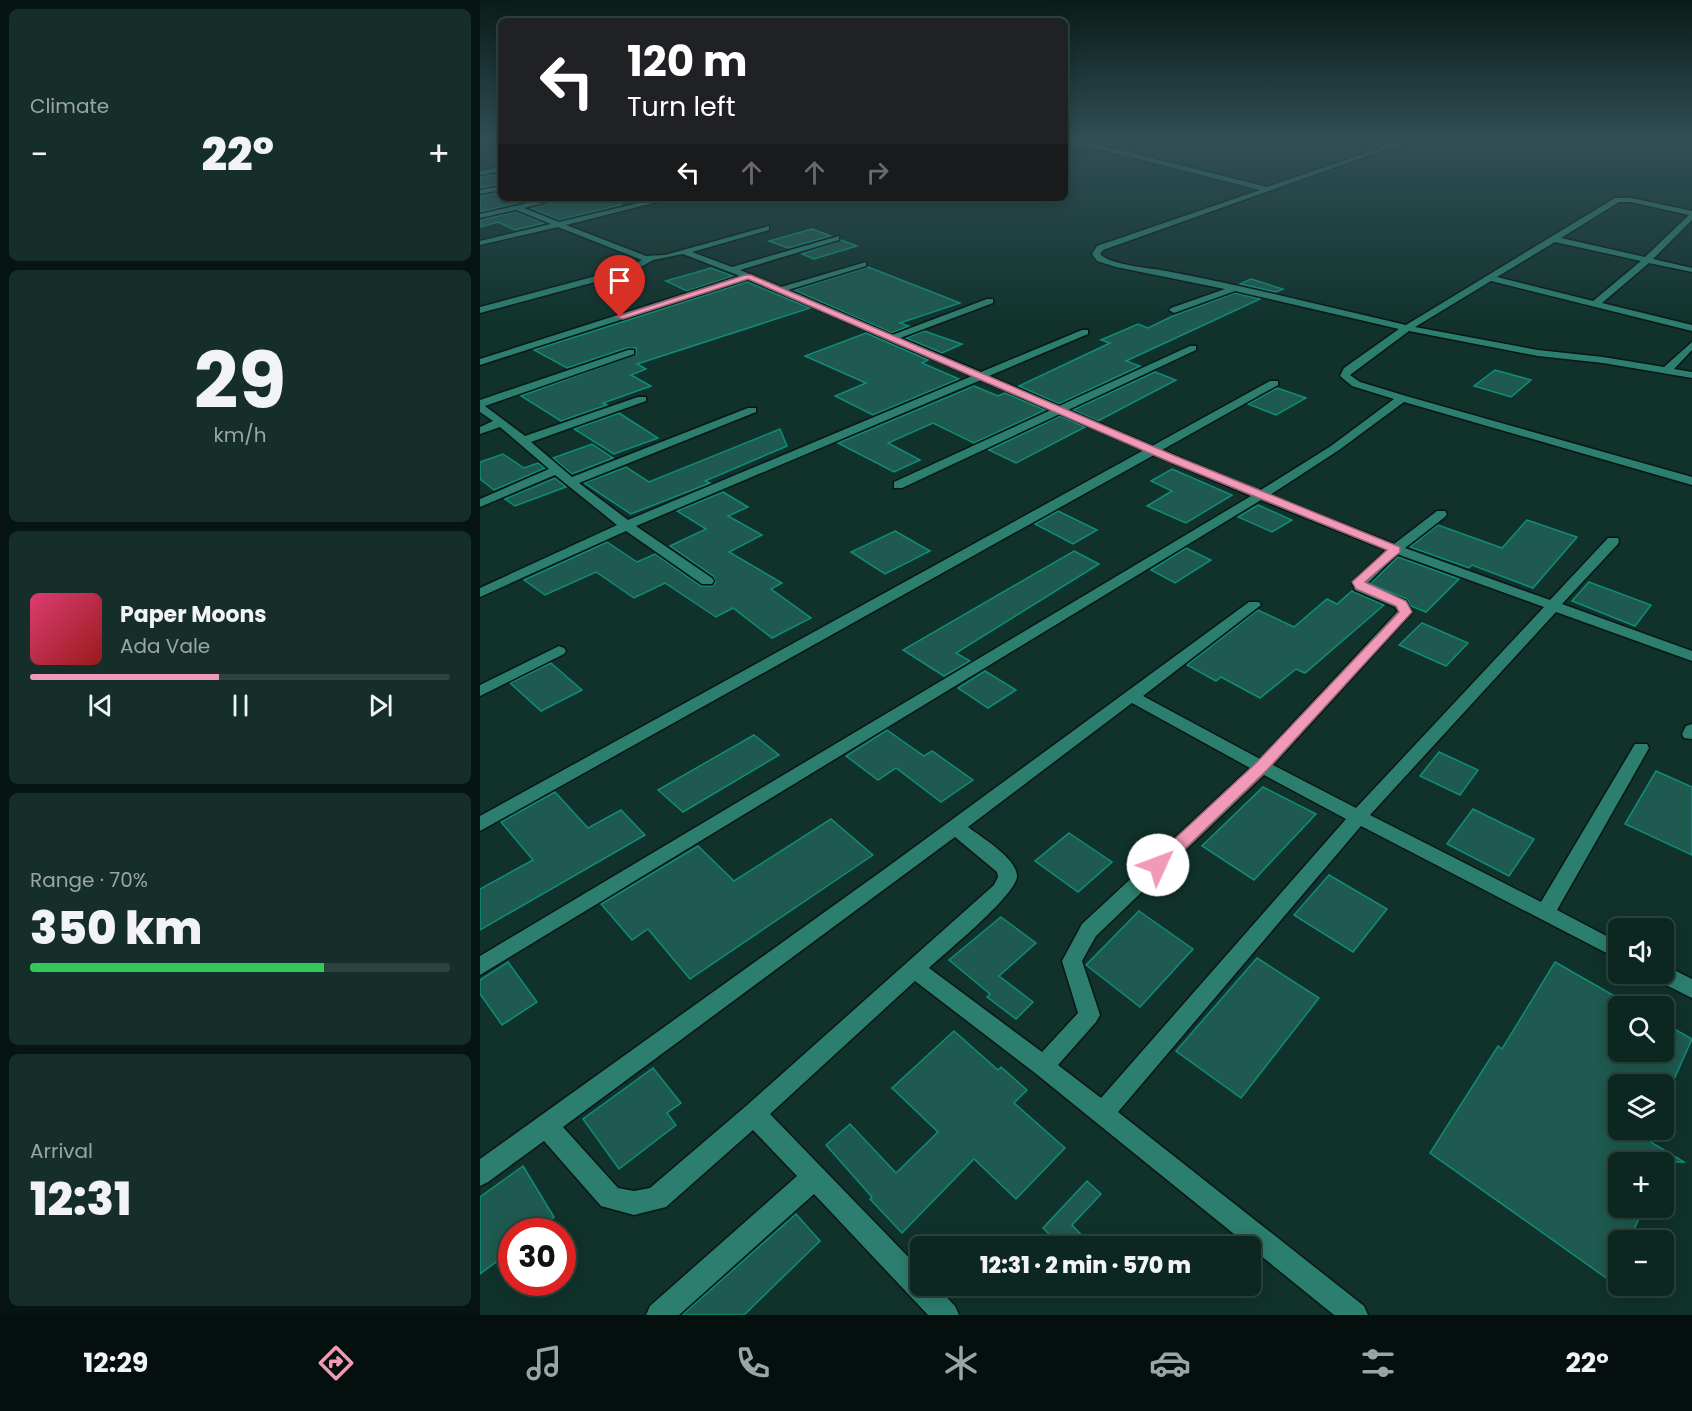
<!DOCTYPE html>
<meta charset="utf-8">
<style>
:root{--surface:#0c2620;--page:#152e29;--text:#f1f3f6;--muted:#9aa5a5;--line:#2c433e;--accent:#f09ab7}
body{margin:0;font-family:Poppins,sans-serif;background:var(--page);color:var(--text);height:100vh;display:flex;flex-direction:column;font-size:22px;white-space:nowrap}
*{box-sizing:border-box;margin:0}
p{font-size:20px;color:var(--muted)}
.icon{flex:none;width:33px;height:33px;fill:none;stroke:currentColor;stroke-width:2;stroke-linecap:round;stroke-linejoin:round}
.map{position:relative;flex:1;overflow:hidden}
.details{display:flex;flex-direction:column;gap:9px;padding:9px;background:#071512;width:480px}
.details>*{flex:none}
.guide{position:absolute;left:18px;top:18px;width:570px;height:183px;border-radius:9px;box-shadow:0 3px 15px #0003,0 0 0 2px var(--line);background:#202124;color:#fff;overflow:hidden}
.tools{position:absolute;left:1128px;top:918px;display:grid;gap:12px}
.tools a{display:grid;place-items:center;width:66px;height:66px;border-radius:9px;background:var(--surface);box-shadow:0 3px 15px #0003,0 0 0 2px var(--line);font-size:30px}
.speed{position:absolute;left:18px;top:1218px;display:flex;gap:12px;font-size:30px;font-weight:700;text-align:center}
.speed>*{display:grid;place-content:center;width:78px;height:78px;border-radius:50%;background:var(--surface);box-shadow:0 3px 15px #0003,0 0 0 2px var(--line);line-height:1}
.speed .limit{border:9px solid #d22;background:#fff;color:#111}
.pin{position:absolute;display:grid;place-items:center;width:51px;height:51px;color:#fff;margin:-62px -26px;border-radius:50% 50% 50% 0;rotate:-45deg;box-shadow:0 0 6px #0007}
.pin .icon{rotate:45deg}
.me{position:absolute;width:66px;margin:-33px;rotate:47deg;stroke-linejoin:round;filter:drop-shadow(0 0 4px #0008)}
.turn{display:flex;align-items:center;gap:21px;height:126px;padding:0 30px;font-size:27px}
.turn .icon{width:78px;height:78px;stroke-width:2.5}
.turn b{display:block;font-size:42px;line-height:51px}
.lanes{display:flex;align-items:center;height:57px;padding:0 30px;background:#0003;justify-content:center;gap:30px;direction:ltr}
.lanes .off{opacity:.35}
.big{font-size:45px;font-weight:800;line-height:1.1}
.details .card{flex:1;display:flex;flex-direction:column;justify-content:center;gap:9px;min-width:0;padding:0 21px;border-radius:9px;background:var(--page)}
.details .dial{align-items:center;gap:0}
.dial b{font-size:78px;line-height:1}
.song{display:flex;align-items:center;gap:18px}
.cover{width:72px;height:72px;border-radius:9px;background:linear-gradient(135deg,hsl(340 70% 55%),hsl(0 70% 35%))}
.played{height:6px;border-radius:3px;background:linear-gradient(90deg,var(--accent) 45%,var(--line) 45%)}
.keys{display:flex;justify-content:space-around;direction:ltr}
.heat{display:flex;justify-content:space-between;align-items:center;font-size:33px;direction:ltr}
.charge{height:9px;border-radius:4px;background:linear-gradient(90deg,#34c759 70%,var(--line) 0)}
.trip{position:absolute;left:430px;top:1236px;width:351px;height:60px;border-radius:9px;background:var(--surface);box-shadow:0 3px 15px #0003,0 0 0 2px var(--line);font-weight:800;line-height:60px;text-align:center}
.tabs{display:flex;height:96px;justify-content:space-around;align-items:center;background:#050f0d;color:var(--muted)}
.tabs .icon{width:42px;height:42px}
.tabs .on{color:var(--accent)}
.tabs b{font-size:27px;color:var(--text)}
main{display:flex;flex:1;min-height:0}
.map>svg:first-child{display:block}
.building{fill:#1e5a4f;stroke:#0f8d7a;stroke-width:1.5}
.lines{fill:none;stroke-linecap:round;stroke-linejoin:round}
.street-casing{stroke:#091714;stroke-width:3}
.street{fill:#2c7e6f;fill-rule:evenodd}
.route{fill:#f09ab7;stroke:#9c6477;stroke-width:1.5}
</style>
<main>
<section class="details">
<div class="card"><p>Climate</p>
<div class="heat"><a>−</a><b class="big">22°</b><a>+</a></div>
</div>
<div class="card dial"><b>29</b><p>km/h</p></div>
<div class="card">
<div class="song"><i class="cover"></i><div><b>Paper Moons</b><p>Ada Vale</p></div></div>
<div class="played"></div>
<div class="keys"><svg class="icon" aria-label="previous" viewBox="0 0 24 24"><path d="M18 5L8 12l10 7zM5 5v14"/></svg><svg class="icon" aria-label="pause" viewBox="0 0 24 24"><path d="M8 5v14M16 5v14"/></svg><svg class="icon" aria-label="next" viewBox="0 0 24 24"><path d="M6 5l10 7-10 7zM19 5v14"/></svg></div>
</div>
<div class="card"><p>Range · 70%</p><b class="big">350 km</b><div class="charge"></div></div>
<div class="card"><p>Arrival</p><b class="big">12:31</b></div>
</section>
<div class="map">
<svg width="1212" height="1315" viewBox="0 0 1212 1315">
<rect width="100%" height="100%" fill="#10322b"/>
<g class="building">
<polygon points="12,175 21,178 21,184 0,188 0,177"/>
<polygon points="21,192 21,198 60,198 0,212 0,196"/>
<polygon points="90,198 141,198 141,205 79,220 51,208"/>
<polygon points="36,212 64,223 35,230 18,222 0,227 0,220"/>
<polygon points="332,229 351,236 308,248 289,241"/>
<polygon points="361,240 377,246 334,259 322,254"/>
<polygon points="388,267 480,303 420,323 429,326 412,333 314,290"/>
<polygon points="231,268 253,276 207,291 186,281"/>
<polygon points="771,279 803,289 796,292 760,284"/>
<polygon points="267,282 330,308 157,364 166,369 151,375 171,386 123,403 127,405 81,421 41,396 156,354 156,348 147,348 87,368 54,350"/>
<polygon points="755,293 780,299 646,361 660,366 579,404 539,386 630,343 621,340 658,324 668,328 695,315"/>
<polygon points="444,331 482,344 462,353 426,338"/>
<polygon points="386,333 448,360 442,363 479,379 393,415 355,396 386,383 325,356"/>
<polygon points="1015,370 1051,380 1031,397 994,386"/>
<polygon points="675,372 696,380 618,421 593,410"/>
<polygon points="494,386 518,396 525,393 565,410 494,443 453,423 408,443 440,460 414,472 358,443"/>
<polygon points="797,388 826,398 796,415 768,404"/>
<polygon points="139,413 178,438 134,454 94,429"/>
<polygon points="580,416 605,427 536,463 509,450"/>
<polygon points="300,429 307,446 225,481 230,483 151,514 104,483 146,467 169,482"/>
<polygon points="112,444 133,458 92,474 73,458"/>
<polygon points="23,454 44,468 58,463 65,468 14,490 0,479 0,462"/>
<polygon points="692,469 752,495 706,523 667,506 692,491 671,481"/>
<polygon points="75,478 86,487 35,506 25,499"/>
<polygon points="243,492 268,507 248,516 282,535 249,552 302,583 291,589 331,618 292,638 253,608 236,617 185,583 154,598 116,572 65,595 44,580 127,542 157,562 175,554 221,586 232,586 236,582 233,576 190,546 226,529 197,511"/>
<polygon points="778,505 812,520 792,532 758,517"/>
<polygon points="578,511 617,530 593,544 555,524"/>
<polygon points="1047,520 1097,537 1053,588 992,565 989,568 930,547 958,525 1022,548"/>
<polygon points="415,531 450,551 405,574 371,552"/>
<polygon points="706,548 731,560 695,583 671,570"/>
<polygon points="594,551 619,564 476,653 490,661 464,676 423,650"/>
<polygon points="918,557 979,579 946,612 931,606 927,599 890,584"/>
<polygon points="1109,582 1171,605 1155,626 1092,601"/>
<polygon points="872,591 904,605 825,673 816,669 780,698 741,677 736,681 707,665 778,610 814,627 847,599 857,604"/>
<polygon points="942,623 988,643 966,666 919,645"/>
<polygon points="71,663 102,690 61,711 30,683"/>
<polygon points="505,671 536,690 508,708 478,688"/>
<polygon points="407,730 444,756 452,751 493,780 461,802 416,768 398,780 366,756"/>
<polygon points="274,735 299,755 203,812 178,790"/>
<polygon points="959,752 998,770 980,795 940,776"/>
<polygon points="1176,771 1212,787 1212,855 1145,824"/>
<polygon points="783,787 836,814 774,880 722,846"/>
<polygon points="75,792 108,828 141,810 165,835 0,930 0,889 53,860 21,822"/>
<polygon points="993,809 1054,839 1029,876 967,844"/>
<polygon points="351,819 393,855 210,979 168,929 152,940 121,904 218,846 254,881"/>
<polygon points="589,833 632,862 598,892 555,861"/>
<polygon points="849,875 907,909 873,952 814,915"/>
<polygon points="659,911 713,949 660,1007 606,965"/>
<polygon points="521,917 556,943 519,976 553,1002 536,1019 507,997 510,994 469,960"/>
<polygon points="777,958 839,998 761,1098 696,1051"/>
<polygon points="28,962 57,1002 22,1025 0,994 0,980"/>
<polygon points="1075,962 1138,998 1138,1052 1184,1052 1184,1023 1212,1039 1184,1102 1184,1084 1138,1084 1138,1130 1151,1130 1204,1162 1138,1162 1138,1208 1164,1208 1149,1240 1138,1240 1138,1269 1132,1282 950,1153 1018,1046 1022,1049"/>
<polygon points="474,1031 518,1070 521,1067 547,1090 534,1103 585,1148 536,1199 494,1159 422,1233 390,1199 392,1197 346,1145 370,1124 416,1173 458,1132 412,1088"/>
<polygon points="173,1068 201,1103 187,1113 196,1125 139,1169 103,1119"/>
<polygon points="43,1166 74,1217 55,1232 32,1232 32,1250 0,1274 0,1197"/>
<polygon points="607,1181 621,1194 592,1225 612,1246 581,1246 563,1228"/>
<polygon points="316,1214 340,1241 264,1315 202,1315"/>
</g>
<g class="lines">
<defs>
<g id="street">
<path d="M603,141l184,46 134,-46h8l-306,109 -3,4c10,11 51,14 66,17 81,15 160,36 240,54l209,-127h16l61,13v9l-39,39 39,9v4l-43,-9 -47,40 90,22v6l-201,-50 -76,46 123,23 65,7 61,10 28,-25v8l-18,19 18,3v6l-89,-15 -65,-7 -129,-25 -59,44 10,7 46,14 286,81v8l-288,-83 -65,48 -69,45 124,49 43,-33h8l2,3 -2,3 -40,31 145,52 58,-62h10l1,3 -1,3 -56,60 130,47v10l-136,-49 -186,203 171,87 94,-158h12l2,4 -92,162 61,32v17l-257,-133 -243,286 246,194 4,9h-34l-299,-242 -120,-92 -145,133 151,156v16h15l19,20 4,9h-31l-114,-121 -135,121h-33l4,-9 147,-130 -44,-46 -87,77 -32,8 -33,-9 -57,-65 -56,41 -8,4v-27l406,-291 363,-266h10l2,3 -118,91 117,63 138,-148 -3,-4 -40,-17 -3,-8 34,-32 -125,-50 -781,475v-19l771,-460 -97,-41 -674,376v-15l664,-366 -84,-36 -158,74h-8v-6l157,-72 -70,-30 -345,146 76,52 2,3 -2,3h-10l-76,-53 -146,66v-9l137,-63 -62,-50 -75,32v-8l69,-30 -49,-42 -20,7v-7l13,-6 -13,-9v-12l148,-50h6v4l-149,52 40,30 113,-39h8v4l-115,41 41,35 176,-69h8v4l-177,71 49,37 344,-144 -224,-97 -268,86v-6l260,-83 -57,-22 -30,6 -21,12 -152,41v-6l146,-39 16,-8 -84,-33 -78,18v-4l71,-17 -35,-14 -36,8v-4l70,-16h13l-39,10 35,14 101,-24h13l-107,27 80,31 19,-1 104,-29v4l-77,22 40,15 107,-31v4l-99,30 41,17 85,-25v4l-78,24 104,45 95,-36h6v4l-93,35 81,34 101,-42h6v4l-99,42 70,30 131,-60h6v4l-128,60 84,36 118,-65h8v4l-116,65 97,41 72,-45 63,-47 -42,-13 -12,-10 4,-8 55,-39 -164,-38 -61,22 -5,-3 2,-2 54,-19 -109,-22 -19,-6 -5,-7 5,-8 163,-56 -177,-45 -18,2v-4zM1139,202h12l58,13 -44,42 -84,-19zM1075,242l86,19 -48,40 -96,-24zM917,554l147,53 -188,201 -83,-43 139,-153 -6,-11 -40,-16zM652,703l118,65 -168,156 -20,37 16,52 -36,39 -113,-84c16,-15 90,-75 88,-93 -2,-18 -36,-38 -49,-48zM784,775l82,44 -245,279 -43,-33 38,-43 4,-7 -18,-54 14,-25zM475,837l42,35 1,5 -4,8 -248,221 -96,82 -16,3 -16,-3 -55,-61z"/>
<polygon points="21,167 21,171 0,175 0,171"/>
<polygon points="21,186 21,190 0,194 0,190"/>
<polygon points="79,646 84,648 86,651 84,654 0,696 0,685"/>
<polygon points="1212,724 1212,739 1204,738 1202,734 1206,726"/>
<polygon points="1184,965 1212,979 1212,998 1176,980 1173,974 1184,974"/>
</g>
</defs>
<use href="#street" class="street-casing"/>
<use href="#street" class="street"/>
</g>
<linearGradient id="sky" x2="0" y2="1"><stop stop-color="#091c18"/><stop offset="0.43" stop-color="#314f55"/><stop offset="1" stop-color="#314f55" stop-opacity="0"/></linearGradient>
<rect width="1212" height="325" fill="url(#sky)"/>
<polygon class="route" points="265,275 271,275 698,457 920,547 920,552 885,582 926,601 932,612 787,770 684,869 678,871 672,869 669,865 672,860 776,763 919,612 916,606 876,589 872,582 907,550 690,462 268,279 143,319 136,317"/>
</svg>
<div class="tools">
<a><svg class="icon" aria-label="sound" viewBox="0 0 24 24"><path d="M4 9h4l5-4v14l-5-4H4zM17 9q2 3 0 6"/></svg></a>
<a><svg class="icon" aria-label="search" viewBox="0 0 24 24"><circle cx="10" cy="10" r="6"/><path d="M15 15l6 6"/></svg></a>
<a><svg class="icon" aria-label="layers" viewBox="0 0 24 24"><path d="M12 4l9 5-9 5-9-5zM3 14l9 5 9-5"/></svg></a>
<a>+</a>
<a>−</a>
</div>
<div class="speed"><div class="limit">30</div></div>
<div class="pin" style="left:140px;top:317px;background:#d93025"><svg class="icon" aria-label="arrive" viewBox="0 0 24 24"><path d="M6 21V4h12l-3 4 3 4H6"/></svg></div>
<svg class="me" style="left:678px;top:865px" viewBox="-20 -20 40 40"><circle r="19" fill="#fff"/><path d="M0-13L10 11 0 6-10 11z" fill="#f09ab7"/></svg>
<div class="trip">12:31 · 2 min · 570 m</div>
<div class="guide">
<div class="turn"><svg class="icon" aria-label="left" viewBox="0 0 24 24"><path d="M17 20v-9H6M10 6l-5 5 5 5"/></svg><div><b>120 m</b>Turn left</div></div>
<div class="lanes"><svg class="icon" aria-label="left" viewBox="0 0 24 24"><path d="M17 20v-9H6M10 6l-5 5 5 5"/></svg><svg class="icon off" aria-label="ahead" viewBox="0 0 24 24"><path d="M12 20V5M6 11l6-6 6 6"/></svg><svg class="icon off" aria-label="ahead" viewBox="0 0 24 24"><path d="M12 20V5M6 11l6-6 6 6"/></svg><svg class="icon off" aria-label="right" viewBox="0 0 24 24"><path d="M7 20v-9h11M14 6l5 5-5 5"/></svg></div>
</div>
</div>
</main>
<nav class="tabs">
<b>12:29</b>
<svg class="icon on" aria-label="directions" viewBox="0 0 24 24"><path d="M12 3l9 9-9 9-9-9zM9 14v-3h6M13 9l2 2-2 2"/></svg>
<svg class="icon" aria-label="music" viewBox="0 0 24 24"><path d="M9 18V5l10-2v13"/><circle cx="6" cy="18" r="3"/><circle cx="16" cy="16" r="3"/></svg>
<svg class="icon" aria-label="phone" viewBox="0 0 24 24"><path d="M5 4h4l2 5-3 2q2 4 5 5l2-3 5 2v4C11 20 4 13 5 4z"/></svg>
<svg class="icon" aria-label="climate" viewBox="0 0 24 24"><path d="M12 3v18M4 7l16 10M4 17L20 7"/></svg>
<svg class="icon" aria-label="car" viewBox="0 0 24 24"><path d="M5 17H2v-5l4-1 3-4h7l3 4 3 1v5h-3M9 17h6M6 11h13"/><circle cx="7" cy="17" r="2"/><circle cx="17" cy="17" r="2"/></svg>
<svg class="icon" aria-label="filters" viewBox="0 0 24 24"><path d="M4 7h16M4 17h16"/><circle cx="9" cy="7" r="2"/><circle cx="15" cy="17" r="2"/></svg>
<b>22°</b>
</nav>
